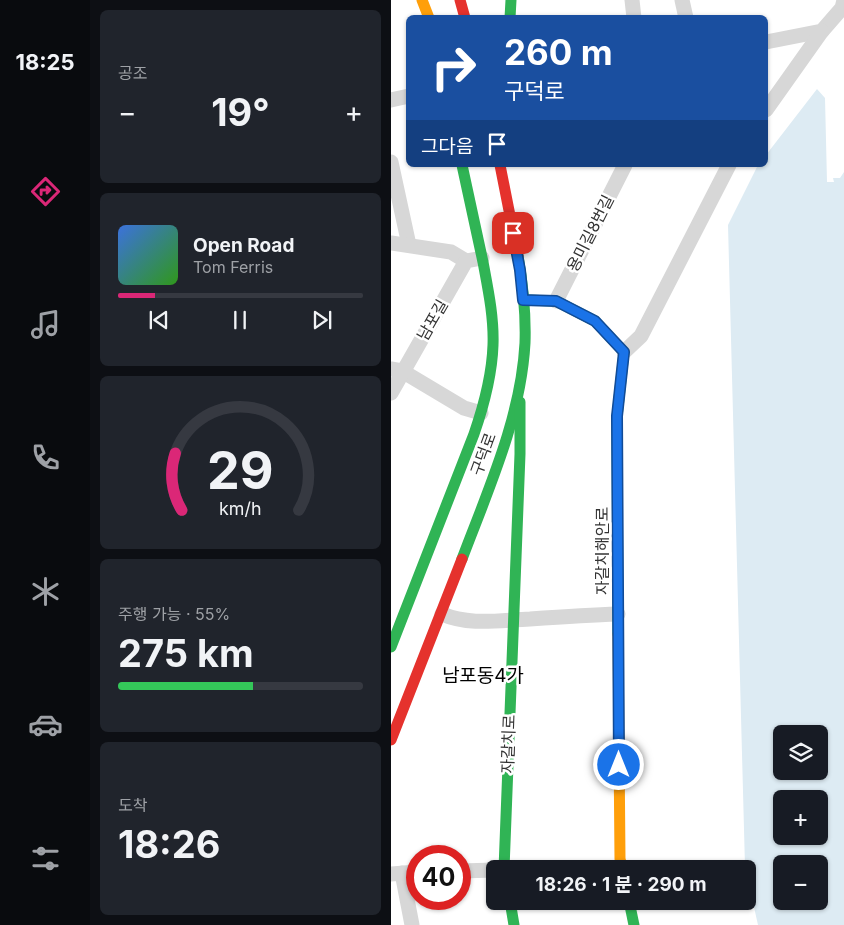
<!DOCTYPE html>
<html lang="ko">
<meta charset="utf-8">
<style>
:root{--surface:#171b24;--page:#20242c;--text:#f1f3f6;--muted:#9ea1a6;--line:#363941;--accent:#db2777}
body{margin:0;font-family:Inter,"Noto Sans KR",sans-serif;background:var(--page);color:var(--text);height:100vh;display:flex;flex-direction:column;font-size:19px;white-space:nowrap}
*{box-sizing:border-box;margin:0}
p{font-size:16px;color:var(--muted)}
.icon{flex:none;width:28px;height:28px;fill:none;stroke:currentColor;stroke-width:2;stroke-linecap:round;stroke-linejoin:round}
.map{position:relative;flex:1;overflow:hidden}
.side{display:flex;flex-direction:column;gap:10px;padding:10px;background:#0d0f14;width:301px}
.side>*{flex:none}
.banner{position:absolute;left:15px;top:15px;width:362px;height:152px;border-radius:8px;box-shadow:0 1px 4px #0004;background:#1a4fa0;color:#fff;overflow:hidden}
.controls{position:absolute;left:382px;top:725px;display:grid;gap:10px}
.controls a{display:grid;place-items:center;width:55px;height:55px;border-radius:8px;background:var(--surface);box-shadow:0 1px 4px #0004;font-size:25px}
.speed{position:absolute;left:15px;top:845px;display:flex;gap:10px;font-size:25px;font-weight:700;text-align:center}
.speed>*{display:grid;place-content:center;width:65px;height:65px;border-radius:50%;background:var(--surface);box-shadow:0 1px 4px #0004;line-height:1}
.speed .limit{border:8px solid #d22;background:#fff;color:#111}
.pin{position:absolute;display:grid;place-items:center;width:42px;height:42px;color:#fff;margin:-21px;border-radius:10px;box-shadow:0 2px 8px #0006}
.me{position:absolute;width:55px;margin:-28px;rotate:0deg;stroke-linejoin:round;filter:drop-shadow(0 0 4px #0008)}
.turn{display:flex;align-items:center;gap:18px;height:105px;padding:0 15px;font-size:22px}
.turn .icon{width:65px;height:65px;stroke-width:2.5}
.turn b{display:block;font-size:35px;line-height:42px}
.then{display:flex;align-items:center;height:48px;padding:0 15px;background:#0003;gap:10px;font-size:19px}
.big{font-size:38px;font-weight:700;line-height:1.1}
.side .tile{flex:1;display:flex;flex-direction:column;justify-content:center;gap:8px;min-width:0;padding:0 18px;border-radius:8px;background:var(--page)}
.side .dial{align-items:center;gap:0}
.dial svg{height:130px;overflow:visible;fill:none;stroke:var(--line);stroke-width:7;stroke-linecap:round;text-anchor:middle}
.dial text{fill:var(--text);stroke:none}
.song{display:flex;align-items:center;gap:15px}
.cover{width:60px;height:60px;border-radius:8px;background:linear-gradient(135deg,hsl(220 70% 55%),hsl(110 70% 35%))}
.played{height:5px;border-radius:2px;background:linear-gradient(90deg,var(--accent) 15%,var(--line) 15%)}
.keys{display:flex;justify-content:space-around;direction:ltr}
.heat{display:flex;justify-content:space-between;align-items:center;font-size:28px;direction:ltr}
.charge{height:8px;border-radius:4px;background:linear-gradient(90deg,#34c759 55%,var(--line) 0)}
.trip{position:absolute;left:95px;top:860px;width:270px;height:50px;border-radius:8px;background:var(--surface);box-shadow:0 1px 4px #0004;font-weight:700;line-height:50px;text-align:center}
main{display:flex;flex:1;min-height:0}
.dock{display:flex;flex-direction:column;width:90px;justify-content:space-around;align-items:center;background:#090b0e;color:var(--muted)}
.dock .icon{width:35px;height:35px}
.dock .selected{color:var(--accent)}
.dock b{font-size:22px;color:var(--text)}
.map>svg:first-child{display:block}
.water{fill:#ddebf3;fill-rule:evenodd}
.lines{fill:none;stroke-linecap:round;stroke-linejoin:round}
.street{stroke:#d7d7d7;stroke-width:15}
.fast{stroke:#30b455;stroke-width:11}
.slow{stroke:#ff9f0a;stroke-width:11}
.jam{stroke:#e5322d;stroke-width:11}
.route-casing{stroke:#114b97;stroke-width:12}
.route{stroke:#1a73e8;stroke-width:9}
.labels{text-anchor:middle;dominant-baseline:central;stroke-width:5;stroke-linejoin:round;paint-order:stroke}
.street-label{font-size:16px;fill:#333;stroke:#fff}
.quarter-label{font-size:19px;fill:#000;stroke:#fff}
</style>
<main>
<nav class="dock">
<b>18:25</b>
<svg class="icon selected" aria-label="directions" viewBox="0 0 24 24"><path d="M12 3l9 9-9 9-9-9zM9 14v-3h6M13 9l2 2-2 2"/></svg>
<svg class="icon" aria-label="music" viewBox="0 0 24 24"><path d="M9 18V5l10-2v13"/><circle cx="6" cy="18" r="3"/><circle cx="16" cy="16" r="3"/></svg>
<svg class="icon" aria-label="phone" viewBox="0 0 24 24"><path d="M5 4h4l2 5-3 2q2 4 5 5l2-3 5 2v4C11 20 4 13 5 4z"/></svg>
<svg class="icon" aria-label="climate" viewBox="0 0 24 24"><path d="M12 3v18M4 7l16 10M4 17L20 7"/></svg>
<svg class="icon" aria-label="car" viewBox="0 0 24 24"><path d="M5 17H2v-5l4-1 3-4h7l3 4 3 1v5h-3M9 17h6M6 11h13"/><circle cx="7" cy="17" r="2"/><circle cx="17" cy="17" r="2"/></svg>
<svg class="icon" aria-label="filters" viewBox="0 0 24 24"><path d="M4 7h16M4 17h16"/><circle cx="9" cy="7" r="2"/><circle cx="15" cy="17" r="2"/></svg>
</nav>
<section class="side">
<div class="tile"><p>공조</p>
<div class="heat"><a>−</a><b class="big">19°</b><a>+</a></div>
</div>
<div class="tile">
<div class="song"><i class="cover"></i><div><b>Open Road</b><p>Tom Ferris</p></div></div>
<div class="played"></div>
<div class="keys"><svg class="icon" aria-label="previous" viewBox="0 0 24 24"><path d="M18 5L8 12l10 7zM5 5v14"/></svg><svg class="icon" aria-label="pause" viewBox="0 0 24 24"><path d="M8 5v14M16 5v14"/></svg><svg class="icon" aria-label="next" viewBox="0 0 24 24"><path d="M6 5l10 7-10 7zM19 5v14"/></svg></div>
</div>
<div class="tile dial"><svg viewBox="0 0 100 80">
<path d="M14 69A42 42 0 1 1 86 69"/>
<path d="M14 69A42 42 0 0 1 10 34" stroke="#db2777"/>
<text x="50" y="56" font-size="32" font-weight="700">29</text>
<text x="50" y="72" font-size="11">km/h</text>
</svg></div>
<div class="tile"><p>주행 가능 · 55%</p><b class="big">275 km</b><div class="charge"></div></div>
<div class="tile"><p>도착</p><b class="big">18:26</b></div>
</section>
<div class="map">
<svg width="453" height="925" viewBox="0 0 453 925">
<rect width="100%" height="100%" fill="#fff"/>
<path class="water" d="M426,89l8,9 2,84h7l-1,-4h7l4,-6v753h-86l-11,-49v-7l-2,-2 -17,-642 30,-60h8v-10zM391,734h38v37h-38zM391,799h38v37h-38zM391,864h38v37h-38z"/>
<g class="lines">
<g class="street">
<polyline points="241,0 243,18"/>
<polyline points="291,0 295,18"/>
<polyline points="375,42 431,31 451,8 453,0"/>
<polyline points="0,100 18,96"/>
<polyline points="375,110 431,31"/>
<polyline points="0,162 18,245"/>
<polyline points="0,243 60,252 75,261"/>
<polyline points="165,301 234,165"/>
<polyline points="233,352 250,336 338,165"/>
<polyline points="0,369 11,371 73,408 90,413"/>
<polyline points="0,393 75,261 91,258"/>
<path d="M51,614c28,12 58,6 88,5 29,-2 59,-4 88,-5"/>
<polyline points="69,871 104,870"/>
<polyline points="11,873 21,925"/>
<polyline points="0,874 26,872"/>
</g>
<g class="fast">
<polyline points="119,18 120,0"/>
<polyline points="132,300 165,301 204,321 233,352 226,417 227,634"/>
<path d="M71,559c26,-69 59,-141 63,-216 1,-29 -2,-58 -7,-87"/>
<path d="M0,647l83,-213c10,-29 18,-58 19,-89 1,-28 -5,-56 -10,-83 -7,-33 -14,-65 -21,-97"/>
<polyline points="113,869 129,454 129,402"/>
<polyline points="119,901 123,925"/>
<polyline points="238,901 243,925"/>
</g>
<g class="slow">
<polyline points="31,0 38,18"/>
<polyline points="227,634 229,859 232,869"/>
</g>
<g class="jam">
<polyline points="69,0 74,18"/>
<polyline points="109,165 127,256"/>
<polyline points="0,740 71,559"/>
</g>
</g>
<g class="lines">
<defs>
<polyline id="route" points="122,233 129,270 132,300 165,301 204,321 233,352 226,416 228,765"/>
</defs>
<use href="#route" class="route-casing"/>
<use href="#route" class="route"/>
</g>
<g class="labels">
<g class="street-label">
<text transform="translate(199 233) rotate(-63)">용미길8번길</text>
<text transform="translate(41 320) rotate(-60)">남포길</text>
<text transform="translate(92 454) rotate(-70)">구덕로</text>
<text transform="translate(211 551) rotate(-90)">자갈치해안로</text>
<text transform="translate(117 744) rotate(-88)">자갈치로</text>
</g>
<g class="quarter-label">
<text x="92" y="675">남포동4가</text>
</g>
</g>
</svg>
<div class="controls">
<a><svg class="icon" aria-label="layers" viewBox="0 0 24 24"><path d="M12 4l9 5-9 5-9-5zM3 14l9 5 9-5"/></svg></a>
<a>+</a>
<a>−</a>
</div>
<div class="speed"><div class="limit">40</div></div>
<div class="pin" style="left:122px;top:233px;background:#d93025"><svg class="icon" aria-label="arrive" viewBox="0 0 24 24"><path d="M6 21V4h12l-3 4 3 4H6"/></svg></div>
<svg class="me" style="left:228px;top:765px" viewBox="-20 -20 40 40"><circle r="17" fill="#1a73e8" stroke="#fff" stroke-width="3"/><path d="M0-11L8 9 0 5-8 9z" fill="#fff"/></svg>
<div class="trip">18:26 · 1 분 · 290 m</div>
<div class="banner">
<div class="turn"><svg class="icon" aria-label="right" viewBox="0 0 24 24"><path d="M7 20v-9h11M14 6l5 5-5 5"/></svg><div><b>260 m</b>구덕로</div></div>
<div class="then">그다음<svg class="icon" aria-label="arrive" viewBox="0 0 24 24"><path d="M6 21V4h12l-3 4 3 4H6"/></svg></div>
</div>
</div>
</main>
